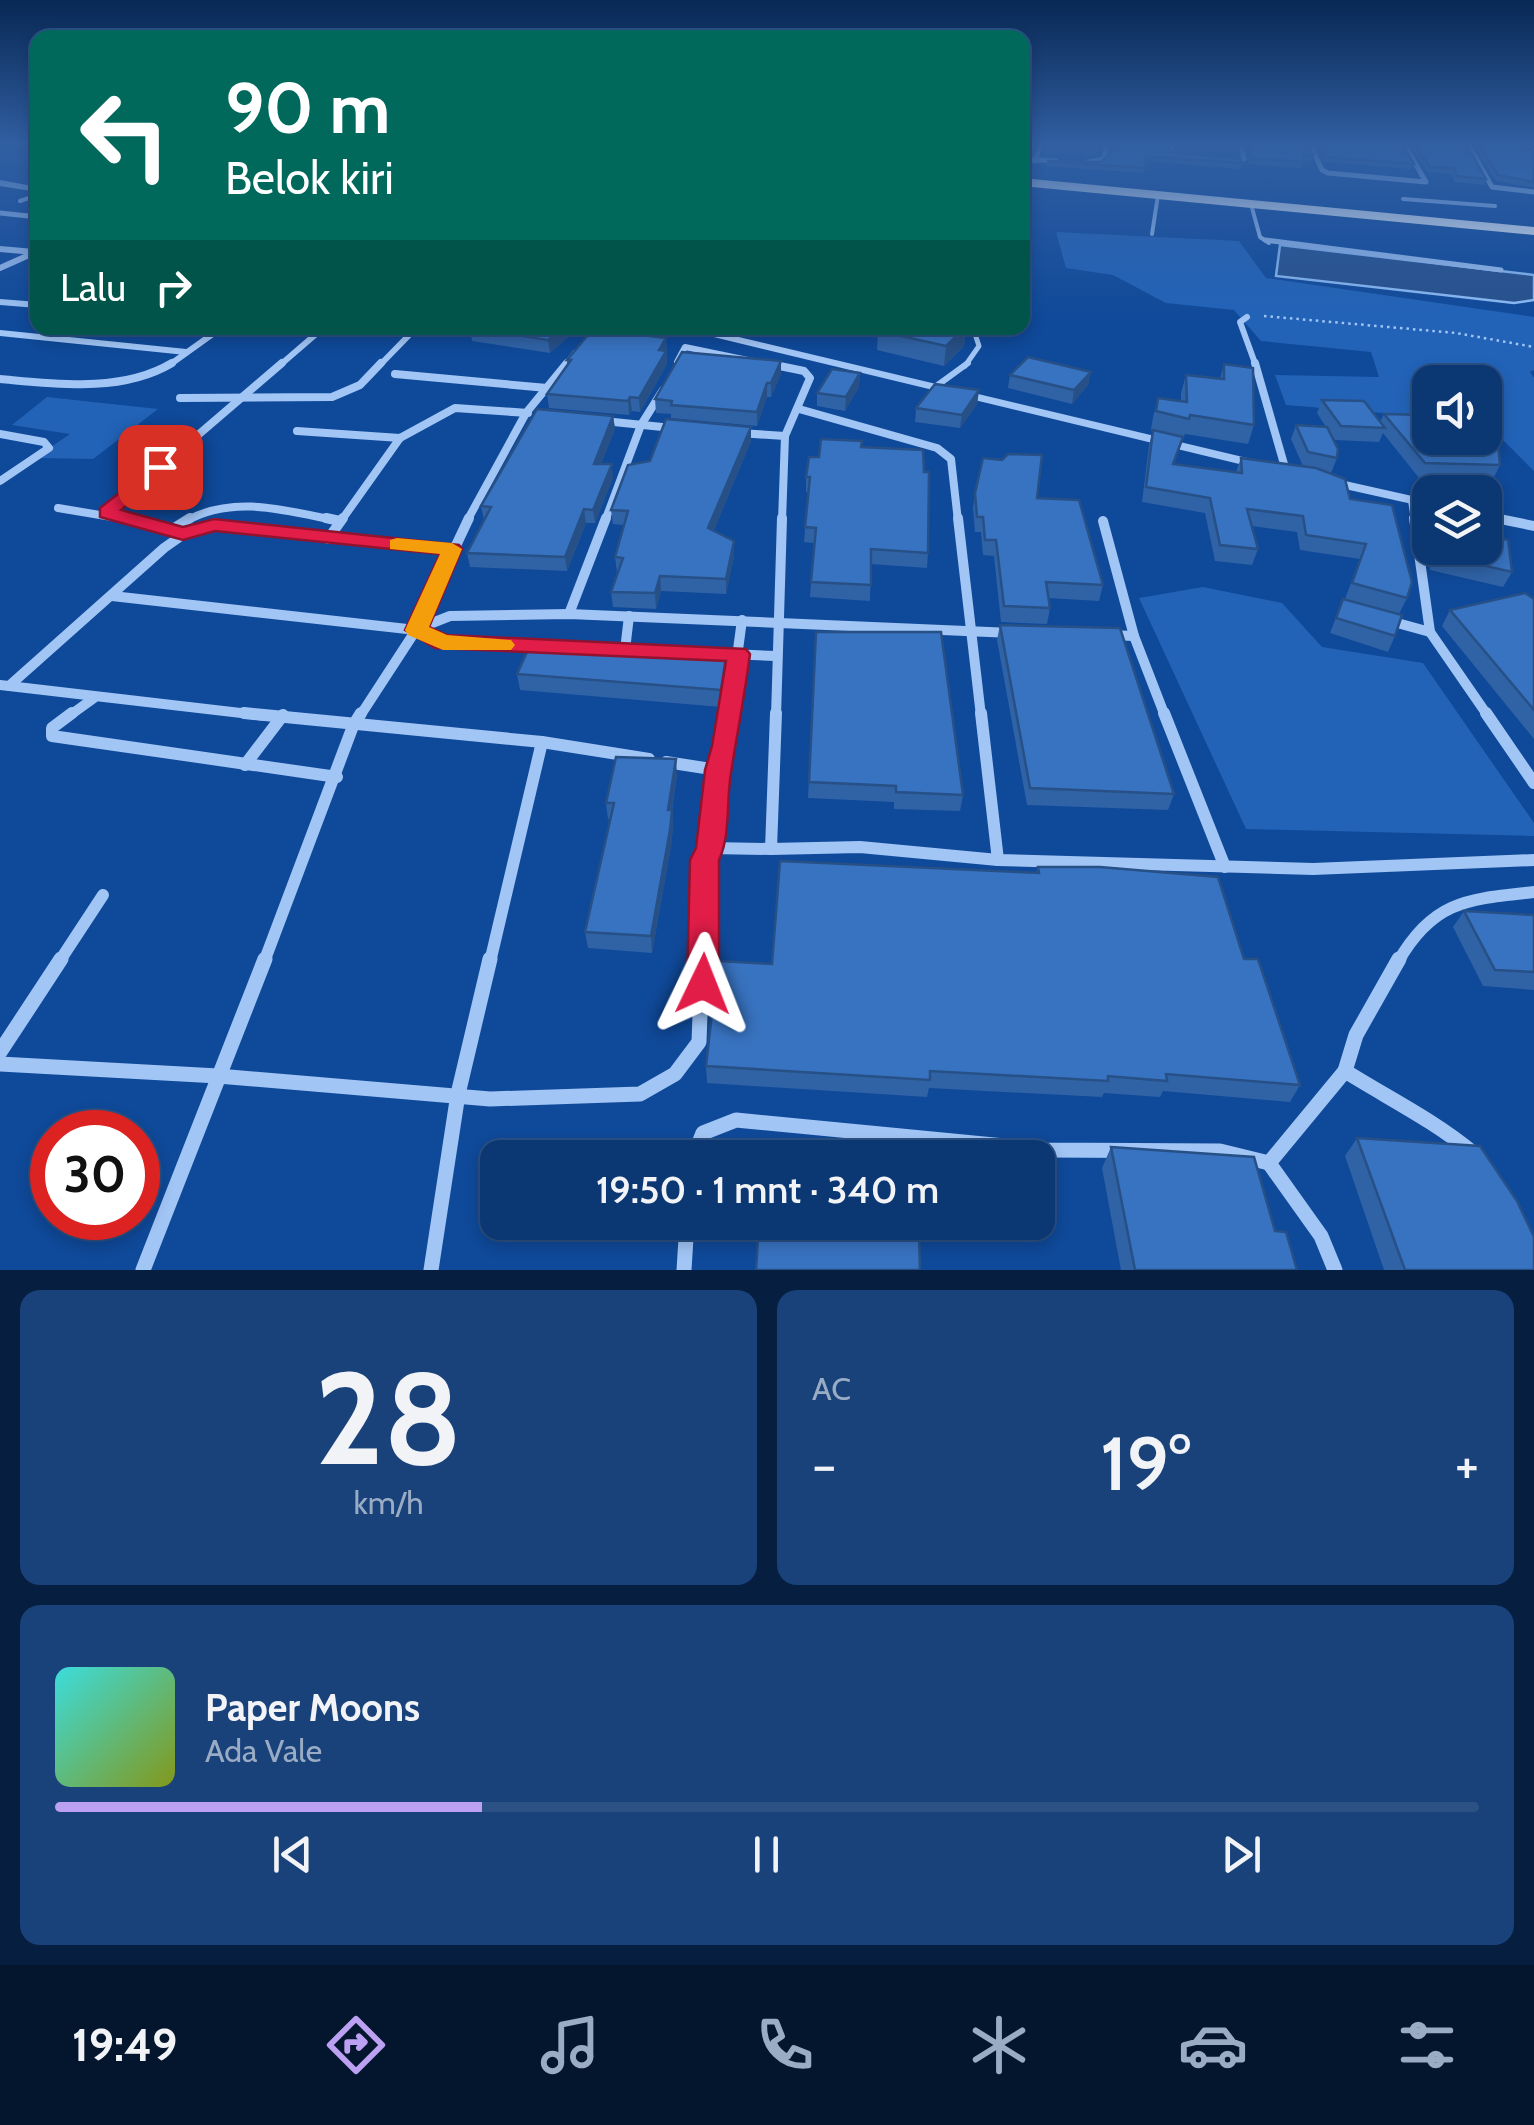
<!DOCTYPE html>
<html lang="id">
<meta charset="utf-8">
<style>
:root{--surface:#0b3773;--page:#19427b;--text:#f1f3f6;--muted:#9aacc4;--line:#2b5185;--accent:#bca0f2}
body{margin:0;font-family:Cabin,sans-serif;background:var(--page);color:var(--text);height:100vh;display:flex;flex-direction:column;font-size:38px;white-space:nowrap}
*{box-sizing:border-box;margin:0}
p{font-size:32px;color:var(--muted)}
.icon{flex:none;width:55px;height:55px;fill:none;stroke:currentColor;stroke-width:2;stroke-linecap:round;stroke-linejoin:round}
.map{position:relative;height:1270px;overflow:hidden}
.side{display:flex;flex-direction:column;gap:20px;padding:20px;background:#061e3f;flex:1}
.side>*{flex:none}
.top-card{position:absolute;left:30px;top:30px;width:1000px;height:305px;border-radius:20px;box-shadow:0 5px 15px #0003,0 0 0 2px var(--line);background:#00695c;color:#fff;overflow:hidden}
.tools{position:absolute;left:1412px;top:365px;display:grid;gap:20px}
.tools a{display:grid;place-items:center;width:90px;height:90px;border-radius:20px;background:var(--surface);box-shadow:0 5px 15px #0003,0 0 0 2px var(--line);font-size:50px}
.speed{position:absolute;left:30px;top:1110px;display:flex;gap:20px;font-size:50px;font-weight:700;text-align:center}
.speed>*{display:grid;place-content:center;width:130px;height:130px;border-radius:50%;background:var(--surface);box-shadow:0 5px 15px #0003,0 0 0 2px var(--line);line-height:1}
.speed .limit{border:15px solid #d22;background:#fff;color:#111}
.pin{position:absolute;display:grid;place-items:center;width:85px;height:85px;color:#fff;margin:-42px;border-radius:20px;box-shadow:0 5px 15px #0006}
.me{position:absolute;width:110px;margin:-55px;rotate:2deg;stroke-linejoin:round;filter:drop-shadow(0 0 8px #0008)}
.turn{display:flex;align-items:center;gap:35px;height:210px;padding:0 30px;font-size:45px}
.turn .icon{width:130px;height:130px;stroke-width:2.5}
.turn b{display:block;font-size:70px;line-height:85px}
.then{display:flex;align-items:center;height:95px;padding:0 30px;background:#0003;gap:20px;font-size:38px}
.big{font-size:75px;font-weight:600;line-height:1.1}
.side .tile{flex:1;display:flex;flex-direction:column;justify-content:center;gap:15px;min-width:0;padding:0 35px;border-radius:20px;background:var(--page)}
.side .dial{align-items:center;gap:0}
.dial b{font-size:130px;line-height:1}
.song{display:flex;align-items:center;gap:30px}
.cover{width:120px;height:120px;border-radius:15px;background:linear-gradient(135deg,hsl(180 70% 55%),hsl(70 70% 35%))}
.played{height:10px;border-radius:5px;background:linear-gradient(90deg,var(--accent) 30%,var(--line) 30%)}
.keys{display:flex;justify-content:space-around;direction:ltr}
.heat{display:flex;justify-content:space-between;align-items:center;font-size:55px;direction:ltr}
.side .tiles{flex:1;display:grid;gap:20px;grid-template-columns:1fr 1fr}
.tile:last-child{grid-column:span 2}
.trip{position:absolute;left:480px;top:1140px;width:575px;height:100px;border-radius:20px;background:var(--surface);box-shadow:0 5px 15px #0003,0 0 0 2px var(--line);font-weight:600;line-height:100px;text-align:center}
.menu{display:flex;height:160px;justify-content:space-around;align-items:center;background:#04162e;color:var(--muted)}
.menu .icon{width:70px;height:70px}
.menu .on{color:var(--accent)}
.menu b{font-size:45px;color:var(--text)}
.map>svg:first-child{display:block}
.green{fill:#2263b8}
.water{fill:#27518c;stroke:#92c0f8;stroke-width:2.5}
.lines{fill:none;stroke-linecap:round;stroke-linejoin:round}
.path{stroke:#a1c5f5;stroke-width:2.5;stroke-dasharray:2.5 4;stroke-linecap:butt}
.service-far2{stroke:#a1c5f5;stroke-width:4}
.service-far1{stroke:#a1c5f5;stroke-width:5}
.service{stroke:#a1c5f5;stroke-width:6}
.minor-far5{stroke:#a1c5f5;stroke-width:5}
.minor-far4{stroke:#a1c5f5;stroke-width:6}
.minor-far3{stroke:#a1c5f5;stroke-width:8}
.minor-far2{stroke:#a1c5f5;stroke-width:10}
.minor-far1{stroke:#a1c5f5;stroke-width:12}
.minor{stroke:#a1c5f5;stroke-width:15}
.tertiary{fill:#a1c5f5;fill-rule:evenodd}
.trunk{fill:#f6faff;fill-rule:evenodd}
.wall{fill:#3063a6}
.shaded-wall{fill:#275087}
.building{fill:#3873c1;stroke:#275087;stroke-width:2.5}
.route{fill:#e11d48;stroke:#92132f;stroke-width:2.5}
.slow{fill:#f59e0b}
</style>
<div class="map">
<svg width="1534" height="1270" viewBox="0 0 1534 1270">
<rect width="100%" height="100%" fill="#0f4999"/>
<g class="green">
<polygon points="1056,232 1239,241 1266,278 1534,317 1534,370 1530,372 1534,378 1534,471 1485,422 1485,382 1430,382 1430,417 1286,405 1275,375 1379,377 1371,352 1261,341 1234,310 1166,303 1113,275 1066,268"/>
<polygon points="47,397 158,409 93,459 35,458 70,434 12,425"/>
<polygon points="1203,587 1282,603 1322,647 1423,663 1534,823 1534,836 1246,829 1139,598"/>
</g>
<polygon class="water" points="1280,245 1534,275 1534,300 1514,303 1276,276"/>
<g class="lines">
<polyline class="path" points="1264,316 1456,333 1534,347"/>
<g class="service-far2">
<polyline points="1403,199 1495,206"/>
<polyline points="20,201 38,195"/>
<polyline points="1251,204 1260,237 1269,243"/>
<polyline points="1152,234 1158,195"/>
</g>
<g class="service-far1">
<polyline points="1265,240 1501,270"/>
<polyline points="965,366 979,346 973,328"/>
</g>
<polyline class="service" points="935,387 968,363"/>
<g class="minor-far5">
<polyline points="1171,144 1172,152 1184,156"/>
<polyline points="1310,144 1322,170 1328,173 1426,182 1404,144"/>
<polyline points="1468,144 1492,187 1534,192"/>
<polyline points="1525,144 1534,153"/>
<polyline points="1022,159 1056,161"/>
<polyline points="1230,160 1244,159 1241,144"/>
<polyline points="1035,161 1041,144"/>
<polyline points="1088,162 1104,159 1107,144"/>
<polyline points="0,213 38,217"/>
</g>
<g class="minor-far4">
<polyline points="0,249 34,252"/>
<polyline points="0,268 38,251"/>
<polyline points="0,302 38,305"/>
<polyline points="1247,317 1240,322 1256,366"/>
<polyline points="0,333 186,352"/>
<polyline points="677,362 685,347 777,366"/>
<polyline points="168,366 221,328"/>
<polyline points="279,366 323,328"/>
<polyline points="379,366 416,328"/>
<polyline points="565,366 575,353"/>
</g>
<g class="minor-far3">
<polyline points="765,363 804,371 810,378 785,436 782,521"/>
<polyline points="1255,363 1286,471"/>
<polyline points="395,374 547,388"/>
<path d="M0,379c56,5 122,14 172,-16"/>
<polyline points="180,398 332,397 360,385 381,363"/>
<polyline points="799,409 937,448 951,459 958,521"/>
<polyline points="604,421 672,428"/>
<polyline points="297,431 400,438 455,408 528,413"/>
<polyline points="739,433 785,436"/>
<polyline points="0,434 44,442 49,448 0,481"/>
<polyline points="1412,500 1415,521"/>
<polyline points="58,508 136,521"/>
<polyline points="107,513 282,363"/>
<path d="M186,521c48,-27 102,-10 152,0"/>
<polyline points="341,521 400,438"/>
<polyline points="467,521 526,413 567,363"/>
<polyline points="605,521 641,425 663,390"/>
</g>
<g class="minor-far2">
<polyline points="126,518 174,531"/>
<polyline points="326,518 340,521"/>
<polyline points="958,518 981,716"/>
<polyline points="1103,521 1134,636 1165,716"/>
<polyline points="171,530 190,518"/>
<polyline points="328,539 343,518"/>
<polyline points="112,596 416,630 443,643 540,646"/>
<polyline points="569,614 606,518"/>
<polyline points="1390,621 1430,632 1414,518"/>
<polyline points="417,629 450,616 569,614 1012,633"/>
<polyline points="1430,632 1488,716"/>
<polyline points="1109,635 1134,636"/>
<polyline points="625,650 629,616"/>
<polyline points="661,651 775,656"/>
<polyline points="0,685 266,716"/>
<polyline points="9,686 164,548 191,529 214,525 452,549"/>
<polyline points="69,716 94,698"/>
<polyline points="360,716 416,630 469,518"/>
<polyline points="729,716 742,620"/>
<polyline points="776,716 782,518"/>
</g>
<g class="minor-far1">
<polyline points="72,713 52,728 52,736 337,777"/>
<polyline points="244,713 542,742 649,759"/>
<polyline points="776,713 771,849 860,847 998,860 1313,869 1534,860"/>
<polyline points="981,713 998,860"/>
<polyline points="1164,713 1225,867"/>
<polyline points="1486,713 1534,783"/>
<polyline points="666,762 718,770 729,713"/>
<polyline points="245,765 283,715"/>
<polyline points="710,848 771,849"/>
<polyline points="59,962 103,895"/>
<polyline points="264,962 353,726 361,713"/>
<polyline points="490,962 542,742"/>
<polyline points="702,962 705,861 710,848 718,770"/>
<path d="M1398,962c35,-62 71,-63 136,-70"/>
</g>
<g class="minor">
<path d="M1399,959l-43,76 -11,36c43,27 90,50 128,82"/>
<polyline points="0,1052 61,959"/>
<polyline points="0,1064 218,1076 490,1099 640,1094 675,1074 699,1042 702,959"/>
<polyline points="693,1158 703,1133 736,1120 1047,1150 1220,1151 1269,1163"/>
<polyline points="143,1270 265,959"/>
<polyline points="431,1270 458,1094 490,959"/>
<polyline points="684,1270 687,1222"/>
<polyline points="1335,1270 1321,1236 1269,1163 1345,1071"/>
</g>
<g class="tertiary">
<polygon points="0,180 38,187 38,192 0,186"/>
<polygon points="684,328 701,328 1264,462 1271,466 1264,470 689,331"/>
<polygon points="1323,476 1430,500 1430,508 1318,483 1316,480"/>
<polygon points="1485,511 1534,521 1534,531 1485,521"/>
</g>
<polygon class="trunk" points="1022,178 1534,227 1534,235 1022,186"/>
</g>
<g class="wall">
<polygon points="1046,144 1103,144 1095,156 1044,154"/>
<polygon points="1178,144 1237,144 1238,147 1236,152 1180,149"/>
<polygon points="1247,144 1307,144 1313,155 1311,161 1303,160 1302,168 1248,164"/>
<polygon points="1317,144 1402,144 1414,164 1411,169 1325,162"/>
<polygon points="1409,144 1466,144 1486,179 1484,185 1454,182 1452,174 1428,172"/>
<polygon points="1473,144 1524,144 1534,153 1534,188 1496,181"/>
<polygon points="1171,152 1242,163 1240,169 1156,162 1146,164 1144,173 1046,166 1047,161 1101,162 1112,153"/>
<polygon points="470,328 578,328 550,353 472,341"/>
<polygon points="966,328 964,346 944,366 877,350 878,331"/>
<polygon points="666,338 667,364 640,412 632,411 629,415 549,408 547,394 567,365 567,360"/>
<polygon points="1224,364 1254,425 1248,444 1185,434 1183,438 1174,464 1236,472 1241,458 1303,466 1291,439 1296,425 1326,427 1317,413 1322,400 1380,422 1384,414 1500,465 1493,479 1419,478 1383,433 1379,442 1335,440 1328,429 1337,458 1331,473 1324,471 1350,499 1407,598 1399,614 1345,599 1360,559 1300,550 1297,532 1252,526 1258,549 1252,565 1215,561 1205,513 1142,502 1149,445 1153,431 1151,430 1153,417 1158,398 1181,402 1181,393 1186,375 1220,379"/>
<polygon points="1091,372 1088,385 1072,404 1008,388 1010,375"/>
<polygon points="860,373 859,387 845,411 817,406 817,393"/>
<polygon points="781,374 771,397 767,397 757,426 671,418 671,414 656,413 655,399"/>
<polygon points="979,390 977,404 960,428 915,422 916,408"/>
<polygon points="613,416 615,429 601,464 613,478 595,523 586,523 567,571 470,567 467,553 484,520 481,506"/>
<polygon points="751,441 714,530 734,541 734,556 726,594 661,591 656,609 613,607 611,592 617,572 615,557 624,525 613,524 611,510 650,461"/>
<polygon points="861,447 928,553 927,568 871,564 870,601 810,597 814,543 804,542 808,492 806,492 806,477 819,457"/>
<polygon points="975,493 1037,498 1103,585 1099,601 1048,598 1050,608 1047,624 1001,622 994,556 983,555 981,532 975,532 973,508"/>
<polygon points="1430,499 1430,548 1485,548 1497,538 1512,572 1503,587 1430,570 1424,511"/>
<polygon points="1343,599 1395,636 1388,652 1330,633"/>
<polygon points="1534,599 1534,739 1442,626 1450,610"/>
<polygon points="1000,625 1174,794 1168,810 1027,805 997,640"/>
<polygon points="816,632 963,795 960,811 894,809 894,802 808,798"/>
<polygon points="726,673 721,707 520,690 517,674"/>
<polygon points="677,775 672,810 673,827 671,846 652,953 588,948 585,932 611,819 608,819 606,803"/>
<polygon points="1038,867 1244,959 1300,1085 1290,1102 1163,1091 1160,1097 1104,1093 1102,1097 929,1088 927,1097 707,1083 706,1066 772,964 1036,873"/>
<polygon points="1464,911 1534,915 1534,990 1483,986 1453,927"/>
<polygon points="1357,1138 1534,1270 1384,1270 1345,1156"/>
<polygon points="1111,1147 1275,1231 1297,1270 1121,1270 1102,1168"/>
</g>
<g class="shaded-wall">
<polygon points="1035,144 1037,144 1031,153 1022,154 1022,149"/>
<polygon points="1157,157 1156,162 1145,164 1146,158"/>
<polygon points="563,328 578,328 550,353 548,340"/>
<polygon points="966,328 964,346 944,366 946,346"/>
<polygon points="666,338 667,364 640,412 639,398 659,350"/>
<polygon points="781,361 781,374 771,397 771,383"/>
<polygon points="1091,372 1088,385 1072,404 1074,390"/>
<polygon points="860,373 859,387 845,411 846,397"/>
<polygon points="767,383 767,397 757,426 757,412"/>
<polygon points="979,390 977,404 960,428 962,415"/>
<polygon points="630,397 632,411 629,415 628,401"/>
<polygon points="613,416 615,429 596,477 594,464"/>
<polygon points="751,427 751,441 709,542 708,528"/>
<polygon points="612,464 613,478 595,523 593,510"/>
<polygon points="584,509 586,523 567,571 565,557"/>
<polygon points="734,541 734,556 726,594 726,579"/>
<polygon points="660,576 661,591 656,609 655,593"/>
<polygon points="726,657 726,673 721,707 721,690"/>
<polygon points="676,759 677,775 669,827 668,810"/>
<polygon points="672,810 673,827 671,846 652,953 651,936"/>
</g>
<g class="building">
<polygon points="1022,144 1035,144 1032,148 1022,149"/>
<polygon points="1046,144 1101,144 1096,150 1045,148"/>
<polygon points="1113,144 1168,144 1171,152 1241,159 1242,163 1157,157 1146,158 1145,168 1047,161 1101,162 1112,152"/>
<polygon points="1184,144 1237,144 1238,147"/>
<polygon points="1249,144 1307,144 1313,155 1302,155 1304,162 1250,158"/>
<polygon points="1321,144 1402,144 1414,164 1327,157"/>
<polygon points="1414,144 1466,144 1486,179 1457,176 1454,168 1430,167"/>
<polygon points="1478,144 1524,144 1534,153 1534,182 1498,175"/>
<polygon points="470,328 563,328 548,340"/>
<polygon points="883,328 965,328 946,346 878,331"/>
<polygon points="593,329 666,338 659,350 666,351 639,398 630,397 628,401 547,394 571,360 567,360"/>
<polygon points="682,352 781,361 771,383 767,383 757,412 671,405 672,401 655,399"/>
<polygon points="1028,357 1091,372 1074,390 1010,375"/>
<polygon points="1224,364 1253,368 1254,425 1190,415 1189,419 1156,411 1158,398 1187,402 1186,375 1224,379"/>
<polygon points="832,369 860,373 846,397 817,393"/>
<polygon points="935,384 979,390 962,415 916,408"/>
<polygon points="1322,400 1364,401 1385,428 1341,426"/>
<polygon points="537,409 613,416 594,464 612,464 593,510 584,509 565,557 467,553 491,507 481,506"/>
<polygon points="1384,414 1425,415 1430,421 1430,438 1445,438 1449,441 1498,443 1500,465 1425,463"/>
<polygon points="666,419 751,427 708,528 734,541 726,579 660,576 655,593 611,592 623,558 615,557 628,511 611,510 628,465 650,461"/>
<polygon points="1296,425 1327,427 1338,449 1337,458 1308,452"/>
<polygon points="1153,430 1183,437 1173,464 1242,473 1241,458 1316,468 1345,479 1350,499 1392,505 1412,582 1407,598 1352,583 1366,544 1306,535 1303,516 1247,509 1258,549 1220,545 1210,498 1146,487"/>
<polygon points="821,439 862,441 861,447 923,450 924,472 929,472 928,553 871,549 871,585 811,582 816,528 805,527 810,477 806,477 809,457 819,457"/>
<polygon points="1008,454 1042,455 1037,498 1079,500 1103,585 1046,582 1050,608 1004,606 996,540 985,540 983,517 977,517 975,493 983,458 1002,460"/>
<polygon points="1485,507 1489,507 1497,538 1508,540 1512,572 1438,555 1437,548 1485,548"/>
<polygon points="1525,593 1534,599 1534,710 1450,610"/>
<polygon points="1343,599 1402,615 1395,636 1336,618"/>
<polygon points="1000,625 1120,628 1174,794 1030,788"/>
<polygon points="816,632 941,632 963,795 896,792 896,786 809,782"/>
<polygon points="533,639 726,657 721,690 517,674"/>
<polygon points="616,757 676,759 668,810 672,810 670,830 651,936 585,932 614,803 606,803"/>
<polygon points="780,861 1039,873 1038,867 1100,867 1218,877 1244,959 1258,959 1300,1085 1166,1074 1167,1081 1108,1076 1108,1081 930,1071 930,1080 706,1066 718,961 772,964"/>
<polygon points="1464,911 1534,915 1534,972 1495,970"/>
<polygon points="1357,1138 1480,1146 1517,1201 1534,1237 1534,1270 1405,1270"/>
<polygon points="764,1143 902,1153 902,1158 763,1158"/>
<polygon points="1111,1147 1254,1157 1275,1231 1286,1232 1297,1270 1135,1270"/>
<polygon points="759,1222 904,1222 905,1232 919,1233 920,1270 756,1270"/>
</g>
<linearGradient id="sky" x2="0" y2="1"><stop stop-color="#082854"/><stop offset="0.45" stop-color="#315fa2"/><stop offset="1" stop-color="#315fa2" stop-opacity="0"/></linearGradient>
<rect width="1534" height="321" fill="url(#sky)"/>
<path class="route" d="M160,461l10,6 -3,4 -46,39 62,17 31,-8 245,26 3,4 -33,78 18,8 299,14 4,5c-5,40 -13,80 -19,119 -5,29 0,61 -12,87v124l-5,10 -11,5 -11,-5 -5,-10 3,-124 6,-12 9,-78 7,-24 14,-85 -291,-13 -30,-18 35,-76 -225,-23 -32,9 -83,-23v-9z"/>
<polygon class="slow" points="397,538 452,543 462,549 429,627 447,635 511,640 515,645 511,650 443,650 408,635 405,630 440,554 390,549 390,540"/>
</svg>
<div class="tools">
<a><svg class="icon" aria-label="sound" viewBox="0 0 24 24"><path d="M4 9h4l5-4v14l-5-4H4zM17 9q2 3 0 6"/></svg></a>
<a><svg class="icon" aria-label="layers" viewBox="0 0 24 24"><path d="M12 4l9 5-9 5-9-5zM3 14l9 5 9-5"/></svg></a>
</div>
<div class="speed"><div class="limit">30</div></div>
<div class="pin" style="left:160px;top:467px;background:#d93025"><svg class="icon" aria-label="arrive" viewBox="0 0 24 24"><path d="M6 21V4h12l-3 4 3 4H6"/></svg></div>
<svg class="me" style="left:703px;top:984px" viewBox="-20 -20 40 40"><path d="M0-17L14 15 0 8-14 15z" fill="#e11d48" stroke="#fff" stroke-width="4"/></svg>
<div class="trip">19:50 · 1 mnt · 340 m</div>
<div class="top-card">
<div class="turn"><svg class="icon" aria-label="left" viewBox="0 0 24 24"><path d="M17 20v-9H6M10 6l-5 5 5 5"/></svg><div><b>90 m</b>Belok kiri</div></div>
<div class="then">Lalu<svg class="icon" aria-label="right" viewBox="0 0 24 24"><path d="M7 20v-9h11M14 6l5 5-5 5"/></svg></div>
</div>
</div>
<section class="side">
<div class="tiles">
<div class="tile dial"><b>28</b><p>km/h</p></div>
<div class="tile"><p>AC</p>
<div class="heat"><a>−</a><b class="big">19°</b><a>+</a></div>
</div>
<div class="tile">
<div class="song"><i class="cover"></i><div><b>Paper Moons</b><p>Ada Vale</p></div></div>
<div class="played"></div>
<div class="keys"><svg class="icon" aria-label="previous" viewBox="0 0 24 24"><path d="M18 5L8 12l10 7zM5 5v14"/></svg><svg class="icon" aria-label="pause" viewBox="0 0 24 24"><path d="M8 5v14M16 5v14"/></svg><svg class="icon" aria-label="next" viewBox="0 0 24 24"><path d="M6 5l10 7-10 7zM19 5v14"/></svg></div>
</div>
</div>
</section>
<nav class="menu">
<b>19:49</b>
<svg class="icon on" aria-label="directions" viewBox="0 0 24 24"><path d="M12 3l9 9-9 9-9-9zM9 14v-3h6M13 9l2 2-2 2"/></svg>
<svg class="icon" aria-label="music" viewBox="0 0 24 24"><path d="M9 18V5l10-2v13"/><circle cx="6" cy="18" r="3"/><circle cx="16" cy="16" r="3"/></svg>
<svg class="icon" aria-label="phone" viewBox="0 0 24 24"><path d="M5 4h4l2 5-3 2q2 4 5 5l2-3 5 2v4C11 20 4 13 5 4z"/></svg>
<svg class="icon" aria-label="climate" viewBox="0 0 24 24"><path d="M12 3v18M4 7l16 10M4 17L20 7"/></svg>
<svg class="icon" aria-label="car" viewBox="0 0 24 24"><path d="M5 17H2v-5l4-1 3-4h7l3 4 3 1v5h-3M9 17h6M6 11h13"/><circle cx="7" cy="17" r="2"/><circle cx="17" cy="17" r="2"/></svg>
<svg class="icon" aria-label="filters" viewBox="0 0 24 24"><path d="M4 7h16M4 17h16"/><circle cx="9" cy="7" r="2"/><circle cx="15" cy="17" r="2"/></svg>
</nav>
